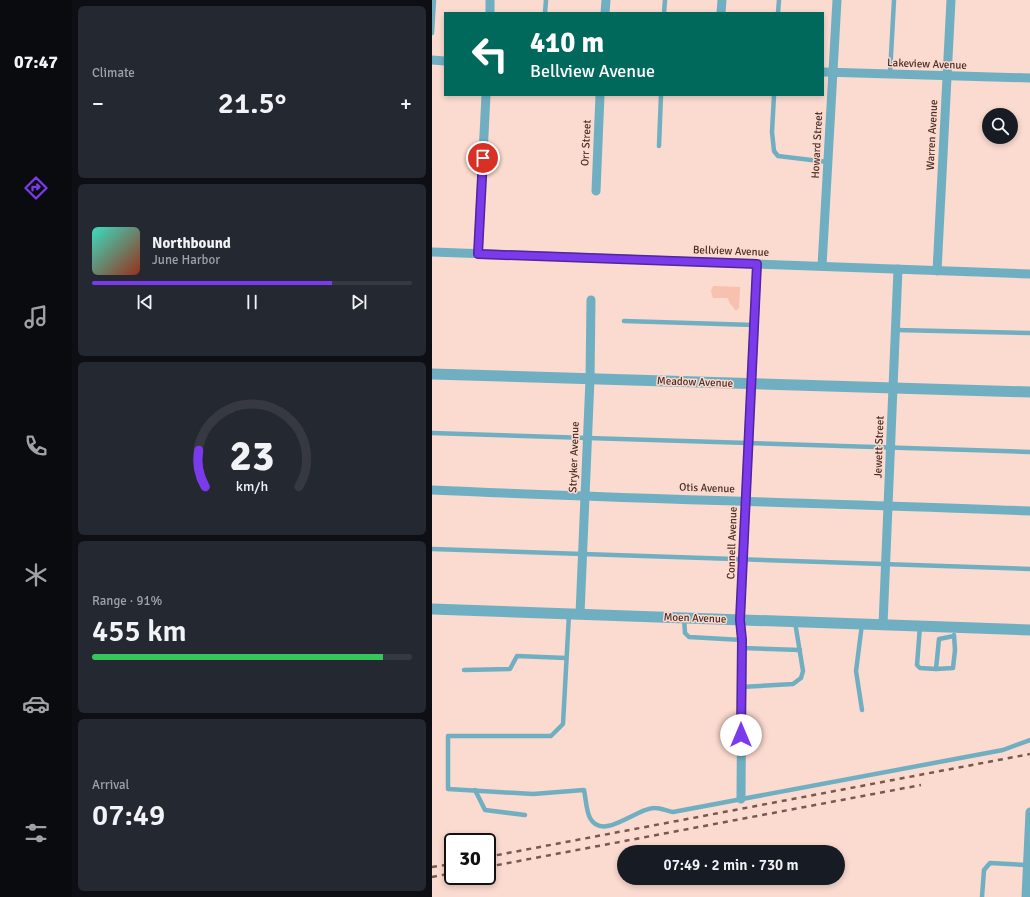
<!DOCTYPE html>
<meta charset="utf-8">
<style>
:root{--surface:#171b24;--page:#242831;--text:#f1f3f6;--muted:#9ea1a6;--line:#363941;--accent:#7c3aed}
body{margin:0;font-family:Signika,sans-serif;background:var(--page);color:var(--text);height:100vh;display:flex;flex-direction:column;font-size:15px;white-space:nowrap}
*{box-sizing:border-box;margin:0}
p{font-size:13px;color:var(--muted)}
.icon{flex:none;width:22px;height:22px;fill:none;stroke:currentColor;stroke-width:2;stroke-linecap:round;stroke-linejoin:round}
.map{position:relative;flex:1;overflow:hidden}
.panel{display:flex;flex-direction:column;gap:6px;padding:6px;background:#0d0f14;width:360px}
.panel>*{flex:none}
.guide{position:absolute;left:12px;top:12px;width:380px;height:84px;border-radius:0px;box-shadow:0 2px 6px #0003;background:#00695c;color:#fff;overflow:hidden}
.tools{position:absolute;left:550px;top:108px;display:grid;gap:8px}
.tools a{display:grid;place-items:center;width:36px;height:36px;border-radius:50%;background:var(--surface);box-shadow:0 2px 6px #0003;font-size:20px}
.speed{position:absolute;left:12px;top:833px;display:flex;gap:8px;font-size:20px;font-weight:700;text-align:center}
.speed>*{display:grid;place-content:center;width:52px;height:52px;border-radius:50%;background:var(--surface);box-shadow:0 2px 6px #0003;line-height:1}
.speed .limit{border:2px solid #111;border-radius:6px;background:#fff;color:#111}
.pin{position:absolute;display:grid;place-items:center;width:34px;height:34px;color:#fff;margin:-17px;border:2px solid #fff;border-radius:50%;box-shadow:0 1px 4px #0007}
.me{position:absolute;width:44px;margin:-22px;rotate:0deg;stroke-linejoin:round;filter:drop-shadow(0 0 3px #0008)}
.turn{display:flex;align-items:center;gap:14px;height:84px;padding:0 20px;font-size:18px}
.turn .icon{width:52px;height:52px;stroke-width:2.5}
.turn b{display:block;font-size:28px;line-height:34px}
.big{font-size:30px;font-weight:600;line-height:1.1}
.panel .widget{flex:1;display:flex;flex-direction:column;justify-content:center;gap:6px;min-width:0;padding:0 14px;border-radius:6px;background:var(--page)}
.panel .dial{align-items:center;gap:0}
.dial svg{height:104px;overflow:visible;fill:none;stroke:var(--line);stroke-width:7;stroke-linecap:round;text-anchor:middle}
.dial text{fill:var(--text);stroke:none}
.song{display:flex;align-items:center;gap:12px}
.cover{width:48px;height:48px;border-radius:6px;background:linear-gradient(135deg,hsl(170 70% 55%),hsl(10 70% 35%))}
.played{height:4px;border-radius:2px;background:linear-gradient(90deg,var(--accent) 75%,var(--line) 75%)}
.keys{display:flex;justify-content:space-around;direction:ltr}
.heat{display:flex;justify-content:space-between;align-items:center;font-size:22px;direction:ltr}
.charge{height:6px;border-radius:3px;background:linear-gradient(90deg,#34c759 91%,var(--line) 0)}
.trip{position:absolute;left:185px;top:845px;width:228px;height:40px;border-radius:20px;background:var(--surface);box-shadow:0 2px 6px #0003;font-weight:600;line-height:40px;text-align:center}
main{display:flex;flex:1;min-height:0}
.dock{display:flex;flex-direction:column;width:72px;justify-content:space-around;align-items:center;background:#090b0e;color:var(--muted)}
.dock .icon{width:28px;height:28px}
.dock .active{color:var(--accent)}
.dock b{font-size:18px;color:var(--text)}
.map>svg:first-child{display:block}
.green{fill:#f8c0ae}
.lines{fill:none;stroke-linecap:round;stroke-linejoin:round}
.service{stroke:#70afc2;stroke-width:4.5}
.minor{stroke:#70afc2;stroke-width:9}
.tertiary{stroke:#70afc2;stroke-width:11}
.rail{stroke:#78594e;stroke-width:2.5;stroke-dasharray:5 5;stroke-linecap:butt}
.route-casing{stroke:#51269a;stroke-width:10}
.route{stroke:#7c3aed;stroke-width:7}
.labels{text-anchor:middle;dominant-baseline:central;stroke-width:3;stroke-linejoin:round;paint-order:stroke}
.street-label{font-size:11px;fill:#4b2c22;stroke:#fbdacf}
</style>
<main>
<nav class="dock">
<b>07:47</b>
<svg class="icon active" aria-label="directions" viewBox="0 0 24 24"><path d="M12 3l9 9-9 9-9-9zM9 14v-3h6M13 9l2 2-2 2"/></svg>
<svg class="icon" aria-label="music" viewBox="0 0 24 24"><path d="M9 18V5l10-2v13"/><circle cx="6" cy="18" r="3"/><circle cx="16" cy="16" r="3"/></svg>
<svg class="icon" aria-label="phone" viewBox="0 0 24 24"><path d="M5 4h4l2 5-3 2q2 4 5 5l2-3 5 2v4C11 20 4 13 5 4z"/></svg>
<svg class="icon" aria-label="climate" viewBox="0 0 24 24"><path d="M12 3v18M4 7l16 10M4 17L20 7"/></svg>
<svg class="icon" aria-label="car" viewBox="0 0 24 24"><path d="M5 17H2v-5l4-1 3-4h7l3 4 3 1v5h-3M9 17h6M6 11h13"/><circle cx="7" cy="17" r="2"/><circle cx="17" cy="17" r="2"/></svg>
<svg class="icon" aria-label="filters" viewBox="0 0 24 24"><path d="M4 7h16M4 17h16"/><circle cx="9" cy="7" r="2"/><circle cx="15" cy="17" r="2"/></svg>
</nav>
<section class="panel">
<div class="widget"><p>Climate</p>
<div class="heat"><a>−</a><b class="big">21.5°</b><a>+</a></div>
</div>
<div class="widget">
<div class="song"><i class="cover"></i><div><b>Northbound</b><p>June Harbor</p></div></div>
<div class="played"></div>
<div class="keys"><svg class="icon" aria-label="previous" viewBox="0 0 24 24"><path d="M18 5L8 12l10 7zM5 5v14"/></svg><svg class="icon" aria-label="pause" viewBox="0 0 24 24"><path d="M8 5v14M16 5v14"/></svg><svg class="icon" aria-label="next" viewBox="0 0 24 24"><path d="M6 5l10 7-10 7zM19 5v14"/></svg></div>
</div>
<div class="widget dial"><svg viewBox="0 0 100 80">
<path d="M14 69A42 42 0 1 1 86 69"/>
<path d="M14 69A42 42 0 0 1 9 41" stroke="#7c3aed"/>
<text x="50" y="56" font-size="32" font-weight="700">23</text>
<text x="50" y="72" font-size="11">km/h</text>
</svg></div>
<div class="widget"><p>Range · 91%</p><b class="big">455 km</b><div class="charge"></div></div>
<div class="widget"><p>Arrival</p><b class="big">07:49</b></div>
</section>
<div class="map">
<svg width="598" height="897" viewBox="0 0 598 897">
<rect width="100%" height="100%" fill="#fbdacf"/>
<polygon class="green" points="281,286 308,287 307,308 304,311 297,302 296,298 281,298 279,291"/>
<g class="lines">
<g class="service">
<polyline points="113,13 114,0"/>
<polyline points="232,13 233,0"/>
<polyline points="346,13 347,0"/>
<polyline points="0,33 2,0"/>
<polyline points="458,74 462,0"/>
<polyline points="342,95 340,132 342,151 346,156 396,162"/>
<polyline points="227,146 229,95"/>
<polyline points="192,321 322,325"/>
<polyline points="464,330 598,333"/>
<polyline points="0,433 598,452"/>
<polyline points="0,549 598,569"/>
<path d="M137,614l-6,110 -12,12h-103v53l85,5 51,-4c2,9 2,20 6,28 13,24 47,-11 65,-10 6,0 12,3 18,4l330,-62 27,-10"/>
<polyline points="252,618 253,633 257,637 310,640"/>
<polyline points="488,626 485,665 488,668 504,669 507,639 522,636"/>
<polyline points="310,648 368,650"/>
<polyline points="504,669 521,668 523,650 522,635"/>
<polyline points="32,670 78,669 85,656 134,658"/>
<polyline points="309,687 361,684 369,678 371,671 363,622"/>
<polyline points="430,710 424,671 430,624"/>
<polyline points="43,790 53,810 93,815"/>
<polyline points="550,897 552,870 558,863 595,865"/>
</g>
<g class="minor">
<polyline points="58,13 58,0"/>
<polyline points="173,13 174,0"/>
<polyline points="289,13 290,0"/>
<polyline points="0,60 13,61"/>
<polyline points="391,72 598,78"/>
<polyline points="164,191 168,95"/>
<polyline points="0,252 598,274"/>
<polyline points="46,254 54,95"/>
<polyline points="390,266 405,0"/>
<polyline points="505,271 519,0"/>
<path d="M0,490c199,9 399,13 598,21"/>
<polyline points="148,614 158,379 159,300"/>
<polyline points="451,625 466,269"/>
<polyline points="309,799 310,640 308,620 325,264"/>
<polyline points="594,897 598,812"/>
</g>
<g class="tertiary">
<polyline points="0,374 598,392"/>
<polyline points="0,609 598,630"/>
</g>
<g class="rail">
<polyline points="55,857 598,754"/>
<polyline points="0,867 21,864"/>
<polyline points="55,867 489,785"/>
<polyline points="0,877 21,873"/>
</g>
</g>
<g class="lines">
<defs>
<polyline id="route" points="51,158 46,254 325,264 308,620 310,640 309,735"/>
</defs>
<use href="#route" class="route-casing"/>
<use href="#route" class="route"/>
</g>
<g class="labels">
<g class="street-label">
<text transform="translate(495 64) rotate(2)">Lakeview Avenue</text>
<text transform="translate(500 135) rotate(-87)">Warren Avenue</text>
<text transform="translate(154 143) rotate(-87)">Orr Street</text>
<text transform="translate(385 145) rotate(-87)">Howard Street</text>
<text transform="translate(299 251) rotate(2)">Bellview Avenue</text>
<text transform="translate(263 382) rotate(2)">Meadow Avenue</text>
<text transform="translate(447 447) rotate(-88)">Jewett Street</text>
<text transform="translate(142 457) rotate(-88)">Stryker Avenue</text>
<text transform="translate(275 488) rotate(2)">Otis Avenue</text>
<text transform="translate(300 543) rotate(-88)">Connell Avenue</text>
<text transform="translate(263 618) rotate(2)">Moen Avenue</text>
</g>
</g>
</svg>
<div class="tools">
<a><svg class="icon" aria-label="search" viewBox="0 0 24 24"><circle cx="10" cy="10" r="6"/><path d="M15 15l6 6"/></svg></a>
</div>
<div class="speed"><div class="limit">30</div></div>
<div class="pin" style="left:51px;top:158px;background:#d93025"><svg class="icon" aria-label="arrive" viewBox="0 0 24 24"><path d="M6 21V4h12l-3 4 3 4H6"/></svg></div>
<svg class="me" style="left:309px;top:735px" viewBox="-20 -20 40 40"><circle r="19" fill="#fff"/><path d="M0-13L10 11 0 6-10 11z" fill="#7c3aed"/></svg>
<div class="trip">07:49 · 2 min · 730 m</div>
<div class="guide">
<div class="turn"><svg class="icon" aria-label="left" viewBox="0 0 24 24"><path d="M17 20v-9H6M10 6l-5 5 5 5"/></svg><div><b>410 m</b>Bellview Avenue</div></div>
</div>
</div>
</main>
